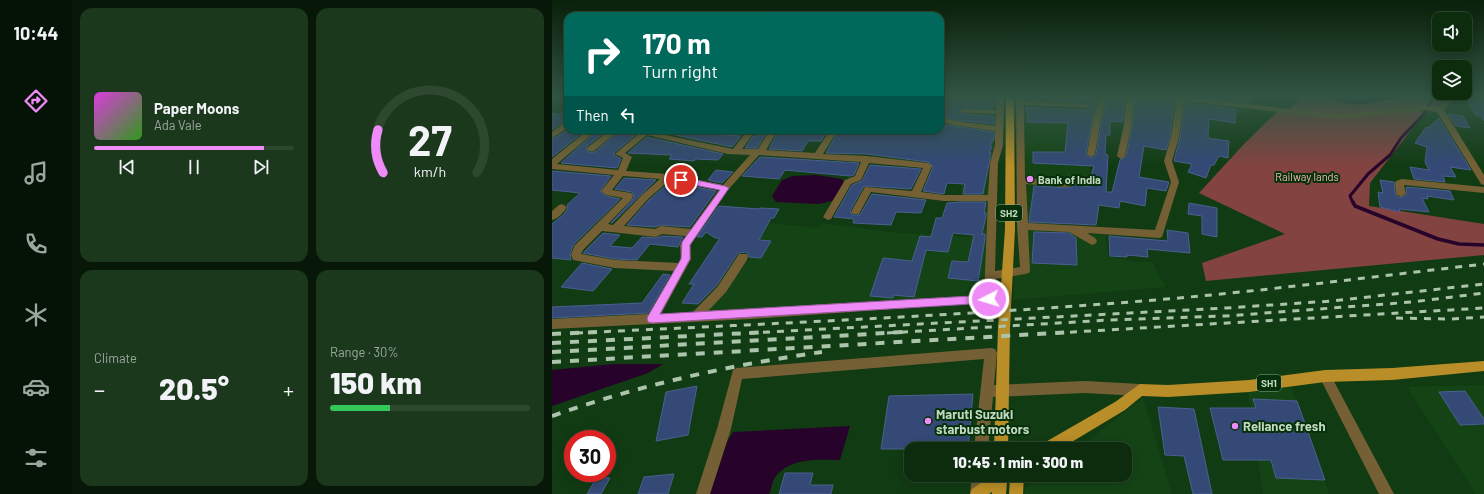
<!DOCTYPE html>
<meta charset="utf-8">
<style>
:root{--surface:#0d2c0e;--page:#1b381c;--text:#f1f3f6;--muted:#9aa79e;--line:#2d482e;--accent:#ef8bf7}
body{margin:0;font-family:Barlow,sans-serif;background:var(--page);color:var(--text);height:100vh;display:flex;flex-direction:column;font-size:15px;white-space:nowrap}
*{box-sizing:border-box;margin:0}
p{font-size:13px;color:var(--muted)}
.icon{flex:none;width:22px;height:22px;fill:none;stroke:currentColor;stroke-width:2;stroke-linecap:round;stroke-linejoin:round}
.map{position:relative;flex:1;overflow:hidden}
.details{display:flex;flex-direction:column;gap:8px;padding:8px;background:#071808;width:480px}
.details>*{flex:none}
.guide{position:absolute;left:12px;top:12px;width:380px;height:122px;border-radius:12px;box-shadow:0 2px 10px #0003,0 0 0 1px var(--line);background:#00695c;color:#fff;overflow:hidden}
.tools{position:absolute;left:880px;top:12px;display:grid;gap:8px}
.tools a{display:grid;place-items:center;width:40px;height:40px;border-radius:8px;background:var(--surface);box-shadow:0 2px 10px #0003,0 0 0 1px var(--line);font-size:20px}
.speed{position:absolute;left:12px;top:430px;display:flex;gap:8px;font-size:20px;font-weight:700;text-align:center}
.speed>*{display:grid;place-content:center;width:52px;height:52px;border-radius:50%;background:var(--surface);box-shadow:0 2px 10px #0003,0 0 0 1px var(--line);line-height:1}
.speed .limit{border:6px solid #d22;background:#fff;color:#111}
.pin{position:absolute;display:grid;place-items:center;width:34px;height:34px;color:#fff;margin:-17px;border:2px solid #fff;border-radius:50%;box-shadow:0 1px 4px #0007}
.me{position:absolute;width:44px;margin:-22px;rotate:265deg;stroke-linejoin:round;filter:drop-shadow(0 0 3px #0008)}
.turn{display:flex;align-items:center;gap:14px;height:84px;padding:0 12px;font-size:18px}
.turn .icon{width:52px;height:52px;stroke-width:2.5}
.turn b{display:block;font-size:28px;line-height:34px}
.then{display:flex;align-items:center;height:38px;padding:0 12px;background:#0003;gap:8px;font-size:15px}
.big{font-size:30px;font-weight:800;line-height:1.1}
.details .card{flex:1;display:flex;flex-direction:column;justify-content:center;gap:6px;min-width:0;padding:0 14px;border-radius:12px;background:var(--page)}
.details .dial{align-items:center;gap:0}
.dial svg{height:104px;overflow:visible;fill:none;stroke:var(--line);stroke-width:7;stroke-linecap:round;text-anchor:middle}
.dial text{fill:var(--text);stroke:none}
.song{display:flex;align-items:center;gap:12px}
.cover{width:48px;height:48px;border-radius:6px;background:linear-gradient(135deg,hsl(300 70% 55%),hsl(110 70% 35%))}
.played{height:4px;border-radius:2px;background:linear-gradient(90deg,var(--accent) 85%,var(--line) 85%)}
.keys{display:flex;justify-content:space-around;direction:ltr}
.heat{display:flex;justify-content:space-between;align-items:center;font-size:22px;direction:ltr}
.charge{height:6px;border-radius:3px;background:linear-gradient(90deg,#34c759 30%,var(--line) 0)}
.details .tiles{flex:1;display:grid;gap:8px;grid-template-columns:repeat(2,1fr)}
.trip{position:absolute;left:352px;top:442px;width:228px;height:40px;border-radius:12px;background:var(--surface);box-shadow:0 2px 10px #0003,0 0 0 1px var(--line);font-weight:800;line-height:40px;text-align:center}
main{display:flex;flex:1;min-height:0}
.tab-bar{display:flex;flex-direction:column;width:72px;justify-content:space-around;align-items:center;background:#051206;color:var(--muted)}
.tab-bar .icon{width:28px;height:28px}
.tab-bar .selected{color:var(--accent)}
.tab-bar b{font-size:18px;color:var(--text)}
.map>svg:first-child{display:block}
.built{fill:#144416}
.green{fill:#844542}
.forest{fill:#834441}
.water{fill:#27022a}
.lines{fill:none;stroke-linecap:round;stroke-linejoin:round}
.stream-far1{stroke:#27022a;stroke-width:3}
.stream{stroke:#27022a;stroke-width:3.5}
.building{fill:#344976;stroke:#4a608f}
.minor{fill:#756035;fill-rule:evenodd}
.primary{fill:#b98d27;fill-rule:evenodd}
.rail-far1{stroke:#abc4ab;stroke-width:3;stroke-dasharray:7 7;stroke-linecap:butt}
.rail{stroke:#abc4ab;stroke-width:4;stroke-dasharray:9 9;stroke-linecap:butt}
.route{fill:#ef8bf7;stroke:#9b5aa1}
.poi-dot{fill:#ef8bf7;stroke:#053009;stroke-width:1.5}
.labels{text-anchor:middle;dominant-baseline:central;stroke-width:4;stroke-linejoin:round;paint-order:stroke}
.shield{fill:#053009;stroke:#89a68a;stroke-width:1}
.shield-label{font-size:10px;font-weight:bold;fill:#c2d8c1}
.park-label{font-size:11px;fill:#f5bab5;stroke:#053009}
.poi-label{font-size:11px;font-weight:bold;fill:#c2d8c1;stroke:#053009;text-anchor:start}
.near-poi-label{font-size:13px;font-weight:bold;fill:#c2d8c1;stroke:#053009;text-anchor:start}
</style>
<main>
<nav class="tab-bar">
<b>10:44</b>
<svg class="icon selected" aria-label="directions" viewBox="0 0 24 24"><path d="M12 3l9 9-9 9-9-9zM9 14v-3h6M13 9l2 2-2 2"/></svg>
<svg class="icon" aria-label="music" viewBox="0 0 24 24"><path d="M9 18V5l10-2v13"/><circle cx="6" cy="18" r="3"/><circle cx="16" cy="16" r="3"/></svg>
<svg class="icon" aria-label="phone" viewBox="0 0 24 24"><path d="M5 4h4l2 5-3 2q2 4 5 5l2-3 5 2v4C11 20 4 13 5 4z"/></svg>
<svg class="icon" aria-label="climate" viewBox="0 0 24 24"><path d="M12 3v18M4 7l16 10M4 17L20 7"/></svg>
<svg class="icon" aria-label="car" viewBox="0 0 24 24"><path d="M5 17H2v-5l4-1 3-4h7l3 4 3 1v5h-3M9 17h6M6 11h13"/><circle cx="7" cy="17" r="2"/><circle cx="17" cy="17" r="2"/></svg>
<svg class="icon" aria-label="filters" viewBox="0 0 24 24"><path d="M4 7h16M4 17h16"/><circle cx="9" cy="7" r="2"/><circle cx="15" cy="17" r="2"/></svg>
</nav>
<section class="details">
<div class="tiles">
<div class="card">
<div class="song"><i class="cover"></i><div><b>Paper Moons</b><p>Ada Vale</p></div></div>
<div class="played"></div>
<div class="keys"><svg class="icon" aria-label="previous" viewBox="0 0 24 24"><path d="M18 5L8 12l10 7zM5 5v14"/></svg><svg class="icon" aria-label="pause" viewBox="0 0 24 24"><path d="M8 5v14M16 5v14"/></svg><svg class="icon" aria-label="next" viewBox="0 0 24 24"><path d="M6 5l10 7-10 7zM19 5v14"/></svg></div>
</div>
<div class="card dial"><svg viewBox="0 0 100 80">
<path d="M14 69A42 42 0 1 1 86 69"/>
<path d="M14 69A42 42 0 0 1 10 36" stroke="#ef8bf7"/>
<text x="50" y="56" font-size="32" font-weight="700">27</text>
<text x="50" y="72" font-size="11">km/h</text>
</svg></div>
<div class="card"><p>Climate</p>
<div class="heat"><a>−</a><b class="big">20.5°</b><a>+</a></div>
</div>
<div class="card"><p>Range · 30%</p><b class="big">150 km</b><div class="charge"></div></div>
</div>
</section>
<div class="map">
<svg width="932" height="494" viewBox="0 0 932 494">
<rect width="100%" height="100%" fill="#113b13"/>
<g class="built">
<polygon points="416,97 452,97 440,163 432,298 152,314 198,259 217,223 267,228 271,223 337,232 417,237 419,218 409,217 409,166 379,160 409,103"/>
<polygon points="472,97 491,97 490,116 541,118 535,155 539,157 538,182 518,177 511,206 503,207 502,230 553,235 557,257 584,262 600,262 614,287 461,300 463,271 475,267"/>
<polygon points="932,385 932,494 924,494 855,387"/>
<polygon points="739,387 777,494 711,494 696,391"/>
<polygon points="591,398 620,494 473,494 473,489 491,475 573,475 573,449 525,449"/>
</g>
<polygon class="green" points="752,97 897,97 888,110 873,106 788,117 736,110"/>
<polygon class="forest" points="864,109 873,112 818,183 817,206 932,224 932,255 654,281 650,263 733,234 647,193 692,144 726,111 788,117"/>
<g class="water">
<path d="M778,97h71c-23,4 -50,14 -71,0z"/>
<polygon points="264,175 290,179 293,186 280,201 267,204 224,202 220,196 230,180 241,176"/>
<polygon points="62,364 111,364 96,373 0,406 0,370"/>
<path d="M298,426l-10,34c-23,0 -51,-3 -66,19 -2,5 -3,10 -5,15h-59l17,-52 6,-10z"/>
</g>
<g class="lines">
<polyline class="stream-far1" points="801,203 798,196 816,174 838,155 849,138 871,115 882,97"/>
<polyline class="stream" points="801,202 803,206 886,239 907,244 932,245"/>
</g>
<g class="building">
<polygon points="403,97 442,97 442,108 412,108 407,110 412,114 442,116 442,124 403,120 388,116 388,100 397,101"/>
<polygon points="475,97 545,97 540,119 534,154 539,158 544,154 550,119 556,97 572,97 571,122 558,121 558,135 554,135 553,154 556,155 554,192 560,192 568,160 574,156 581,124 583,97 612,97 622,101 618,137 614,150 592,146 587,177 617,182 614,191 595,188 593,206 568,201 567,208 547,205 544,225 477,222 482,186 516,188 520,187 523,184 538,187 543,183 542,180 538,179 542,166 481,163 481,152 513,152 516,123 475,122 476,113 474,113 474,107 534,110 539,105 534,102 475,100"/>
<polygon points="655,97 698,97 699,103"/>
<polygon points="914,97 932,97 932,121 928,116 925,116 916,103 919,104"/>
<polygon points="633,103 684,109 683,123 657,119 656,138 677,141 676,158 667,156 662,165 659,165 654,178 636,172 640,164 622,161 628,137"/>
<polygon points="16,109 16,120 12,121 0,130 0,113 8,115"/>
<polygon points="896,114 911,116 918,128 904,126"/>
<polygon points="887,118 919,170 898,167 904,177 891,176 893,182 862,179 858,167 877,170 873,162 875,147 863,143 874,127 876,128"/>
<polygon points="388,123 402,126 442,132 442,139 438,146 440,147 437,153 439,153 431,194 411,194 413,184 395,183 392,194 371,191 381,167 376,162 315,154 274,153 287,130 362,132 363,130 388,130"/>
<polygon points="16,130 34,130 0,157 0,139"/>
<polygon points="46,130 56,130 35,146 34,150 36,152 43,152 68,130 86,130 87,132 62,153 62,155 69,159 65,168 9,163"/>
<polygon points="100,130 155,130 153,132 170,133 169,135 189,136 180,147"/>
<polygon points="227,130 249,130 275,131 269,141 256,141 250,151 217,149"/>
<polygon points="210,132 215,132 205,148 193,148 201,136 207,136"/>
<polygon points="95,137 171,154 166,160 144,159 142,161 117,159 120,155 76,153"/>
<polygon points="208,157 307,163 302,175 298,176 233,170 227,179 190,176"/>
<polygon points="318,165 369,169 359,189 312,186 298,211 300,215 308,215 320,194 374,200 369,213 344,212 339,225 301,223 302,219 282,217 300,185 310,181"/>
<polygon points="164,170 181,172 170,183 156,180"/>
<polygon points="0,171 59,176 48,191 54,196 68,199 22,244 18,253 19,260 0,258 0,224 12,214 16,208 15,205 28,193 0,190"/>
<polygon points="72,178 104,180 60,223 59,223 81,199 82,195 80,192 63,189"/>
<polygon points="828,180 842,182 843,194 848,198 855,195 854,187 898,191 902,200 875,196 876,199 870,198 877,212 847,209 848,212 828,207 826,192 831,193"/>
<polygon points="118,182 164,191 138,227 109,225 103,227 75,225 97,200"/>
<polygon points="408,202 434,202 432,213 434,213 434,216 430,234 433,234 433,239 426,281 396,278 400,261 416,262 422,235 401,233 396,252 374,250 362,297 341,295 341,298 318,296 331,258 360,261 368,236 379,237 384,218 390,218 395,203"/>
<polygon points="637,203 665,208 665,237 650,234 650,216 636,214"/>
<polygon points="167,206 207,209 208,208 227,209 222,218 219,218 207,240 219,241 209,258 197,257 195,252 186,253 165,285 146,304 130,303 142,284 137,284 168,238 163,238 154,232 150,237 145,237"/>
<polygon points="615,230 636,233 638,253 595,249 596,257 575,255 575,257 558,256 557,236 616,241"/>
<polygon points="482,232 517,233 524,238 525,265 480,263"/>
<polygon points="51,233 68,235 58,246 80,248 90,237 104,238 110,236 131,237 126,247 98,244 85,260 63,259 31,253"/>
<polygon points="30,263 60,269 41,291 9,287"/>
<polygon points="111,274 118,275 96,313 0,318 0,307 90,303"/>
<polygon points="145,386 136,435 104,441 114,392"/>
<polygon points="913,391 932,419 932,424 908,425 887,392"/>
<polygon points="421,394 416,449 329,449 337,396"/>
<polygon points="701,399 745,401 773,480 724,478 719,460 671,460 658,408 704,408"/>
<polygon points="606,407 642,409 660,494 641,494 632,456 613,455"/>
<polygon points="233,473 261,473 258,485 281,485 279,494 227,494"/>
<polygon points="122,474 116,494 86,494 92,477"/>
<polygon points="45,477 58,478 49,494 35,494"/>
</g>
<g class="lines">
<g class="minor">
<path d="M444,97h8l-1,48 -5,18 -3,108 25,-4 -3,-41 -1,-129h8v4l62,3 4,2 -4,2 -62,-3 1,73 41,3 3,-5 3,-1 21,6 1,2 -4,3 -16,-4 -3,4 -3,1 -42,-3 2,39 127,7 16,-48 -7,-21 7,-24 5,-37 -9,-3h25l148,18 85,-9 13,1 9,-10h7l-10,13 40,65v10l-3,-1 -44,-72 -12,-2 -85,9 -156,-18 -5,36 -7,24 7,21 -17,55 -3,1 -72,-5 8,5 2,3 -2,3 -3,1 -23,-13 -41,-2 2,40 -1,3 -4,1 -30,5 -1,20 -1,3 -242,17 -199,10v-10l97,-5 25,-43 -59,-3 -42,-8 -2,-6 4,-9 48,-47 -17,-3 -5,-4 13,-16 -62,-6v-10l36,-29h9l-40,34 61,6 5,-12 -8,-4 26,-22 -2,-2h10l6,3 78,16 15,-19h8l-14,19h16l12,-19h8l-12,20 49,3 15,-23h8l-15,24 44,2 61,7 4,3 -11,26 23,3h44l2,-32 5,-18v-14l-41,-6 -14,-4v-4l15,4 40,5 1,-12 -32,-1 -4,-2 4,-2 32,1zM95,135l81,19 22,1 -27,30 -55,-11 -42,-3 6,-14 -7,-4zM207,155l102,7 -6,14 -10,4 -22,37 5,3 3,-1 20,-35 10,-4 8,-17 54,5 -11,23 -47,-4 -14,25 2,2h6l12,-22 73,9h44l-4,94 -276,16 18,-19 21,-32 1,-3 -1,-3h-8l-21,32 -25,26 -32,2 30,-55 -1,-14 38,-55zM71,176l37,3 -18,16 -29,30 -5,-1 24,-25 1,-4 -2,-2 -19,-3zM118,180l49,10 -28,39 -30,-3 -6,3 -31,-3 24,-27zM50,231l54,6 6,-3 24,2 -6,9 1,14 -2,4 -64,-3 -34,-6 2,-4z"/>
<polygon points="547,97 555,97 549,119 543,154 539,157 535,154 541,119"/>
<polygon points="574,97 582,97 580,124 573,156 569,159 565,156 572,124"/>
<polygon points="13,122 16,122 16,128 0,138 0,132"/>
<polygon points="58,130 67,130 42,151 36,151 35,149 36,147"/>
<polygon points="850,179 932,187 932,193 852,185 854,194 849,197 844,194 843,183 844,181"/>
<path d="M10,204l5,3c-3,5 -9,12 -15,13v-9l7,-6z"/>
<polygon points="439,348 443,349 445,353 442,385 533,381 588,384 592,386 594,390 592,394 588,396 533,393 441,397 436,449 422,449 432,359 190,379 179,429 158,494 144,494 165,429 181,370 185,368"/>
<polygon points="773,370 777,372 842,494 827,494 767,376 769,372"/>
<polygon points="420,475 434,475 432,494 418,494"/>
</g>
<g class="primary">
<polygon points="454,97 462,97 463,229 458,328 456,449 442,449 446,328 453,229"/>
<polygon points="932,361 932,371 840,380 773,382 697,392 616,397 590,396 573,410 508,449 488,449 490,444 563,402 588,384 616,385 697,380 773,370 840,368"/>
<polygon points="440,475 472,475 471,494 457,494 458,478 455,482 454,494 440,494 440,492 437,494 418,494 420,489"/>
</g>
<g class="rail-far1">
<polyline points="844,318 898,319 932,317"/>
<path d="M24,333c189,-9 378,-17 567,-32 114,-9 227,-24 341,-37"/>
<polyline points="197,333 674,308 780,301 932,284"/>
<polyline points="335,333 558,320 674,316 860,302 932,293"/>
<polyline points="504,333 932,308"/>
</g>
<g class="rail">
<polyline points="0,334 45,332"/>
<polyline points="0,343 216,332"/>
<polyline points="0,352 352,332"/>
<polyline points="0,362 521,332"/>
<path d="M0,416c88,-31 178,-51 270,-64"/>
</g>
</g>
<linearGradient id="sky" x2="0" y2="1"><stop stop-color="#09200a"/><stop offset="0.58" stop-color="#325544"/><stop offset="1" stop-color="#325544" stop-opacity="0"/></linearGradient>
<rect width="932" height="166" fill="url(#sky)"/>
<polygon class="route" points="129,177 173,186 177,188 138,245 138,259 108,314 437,295 440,296 442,299 440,302 437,303 100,323 96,322 95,319 96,316 129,259 130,242 168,190 126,182 125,180"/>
<g class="poi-dot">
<circle cx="478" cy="179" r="4"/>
<circle cx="376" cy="421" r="4"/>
<circle cx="683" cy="426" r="4"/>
</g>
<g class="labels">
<g class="shield">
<rect x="444" y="205" width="26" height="16" rx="3"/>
<rect x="705" y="375" width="24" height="16" rx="3"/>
</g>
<g class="shield-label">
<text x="457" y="213">SH2</text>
<text x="717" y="383">SH1</text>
</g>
<g class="park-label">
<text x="755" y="176">Railway lands</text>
</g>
<g class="poi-label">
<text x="486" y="179">Bank of India</text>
</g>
<g class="near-poi-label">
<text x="384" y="414">Maruti Suzuki<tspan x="384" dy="15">starbust motors</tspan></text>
<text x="691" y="426">Reliance fresh</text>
</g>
</g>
</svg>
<div class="tools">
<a><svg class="icon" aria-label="sound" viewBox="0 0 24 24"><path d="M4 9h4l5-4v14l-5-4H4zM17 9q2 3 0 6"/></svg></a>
<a><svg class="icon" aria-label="layers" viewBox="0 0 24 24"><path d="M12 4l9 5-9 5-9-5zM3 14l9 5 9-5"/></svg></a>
</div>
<div class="speed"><div class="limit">30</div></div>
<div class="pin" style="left:129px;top:180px;background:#d93025"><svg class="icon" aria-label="arrive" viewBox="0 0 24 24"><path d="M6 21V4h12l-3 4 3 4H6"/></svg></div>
<svg class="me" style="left:437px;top:299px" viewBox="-20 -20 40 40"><circle r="17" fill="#ef8bf7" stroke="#fff" stroke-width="3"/><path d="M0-11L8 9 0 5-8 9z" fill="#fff"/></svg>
<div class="trip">10:45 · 1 min · 300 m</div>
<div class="guide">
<div class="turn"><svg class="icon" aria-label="right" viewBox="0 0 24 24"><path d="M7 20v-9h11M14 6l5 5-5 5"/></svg><div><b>170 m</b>Turn right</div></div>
<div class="then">Then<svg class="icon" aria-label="left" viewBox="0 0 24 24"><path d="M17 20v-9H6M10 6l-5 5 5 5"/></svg></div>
</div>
</div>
</main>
